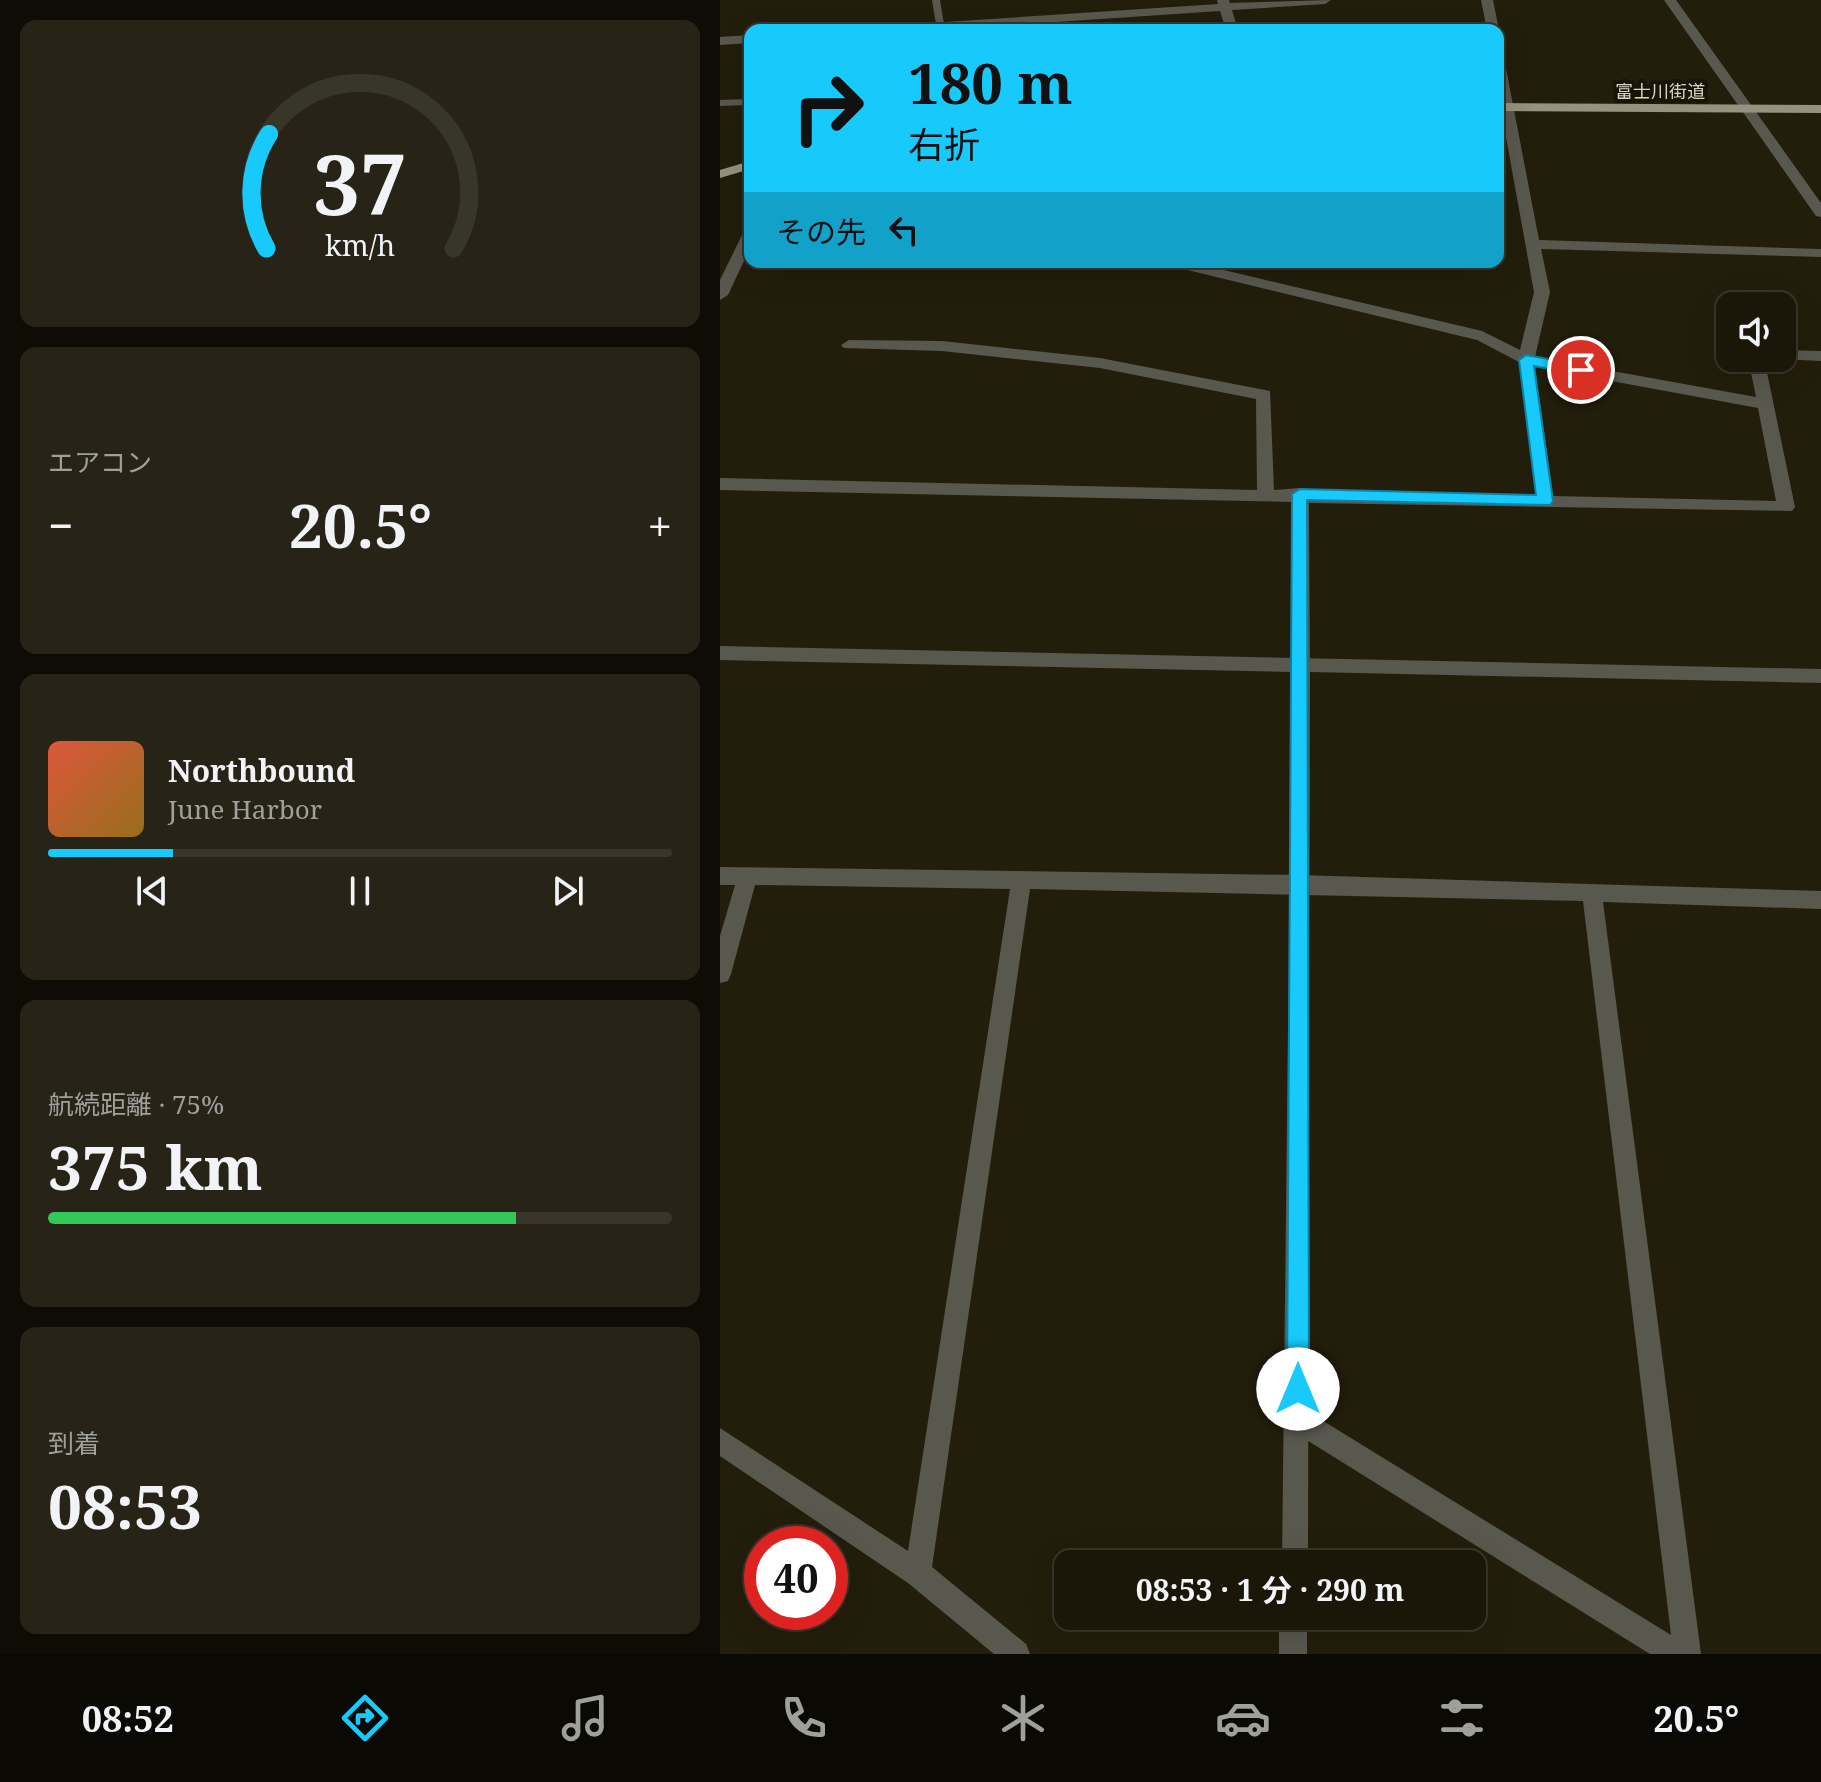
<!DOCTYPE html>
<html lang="ja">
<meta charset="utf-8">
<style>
:root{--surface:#1a1608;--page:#272316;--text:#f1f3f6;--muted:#9f9f9c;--line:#383529;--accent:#17cafb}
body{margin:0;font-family:"Noto Serif","Noto Sans JP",serif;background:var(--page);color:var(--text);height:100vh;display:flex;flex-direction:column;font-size:30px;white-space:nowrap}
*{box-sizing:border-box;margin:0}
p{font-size:26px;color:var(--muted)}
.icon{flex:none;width:44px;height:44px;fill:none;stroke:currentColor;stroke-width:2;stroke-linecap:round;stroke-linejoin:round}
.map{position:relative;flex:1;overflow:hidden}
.sheet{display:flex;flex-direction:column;gap:20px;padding:20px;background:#0e0c04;width:720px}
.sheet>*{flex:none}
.hud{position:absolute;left:24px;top:24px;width:760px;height:244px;border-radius:16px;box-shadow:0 8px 32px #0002,0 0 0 2px var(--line);background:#17cafb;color:#111;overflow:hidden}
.fabs{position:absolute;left:996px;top:292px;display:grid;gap:16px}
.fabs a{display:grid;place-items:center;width:80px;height:80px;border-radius:16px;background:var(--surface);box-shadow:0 8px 32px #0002,0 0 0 2px var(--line);font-size:40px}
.speed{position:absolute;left:24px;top:1526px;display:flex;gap:16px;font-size:40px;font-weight:700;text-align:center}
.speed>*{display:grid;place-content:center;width:104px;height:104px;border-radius:50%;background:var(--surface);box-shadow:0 8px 32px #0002,0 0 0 2px var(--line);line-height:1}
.speed .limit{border:12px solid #d22;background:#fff;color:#111}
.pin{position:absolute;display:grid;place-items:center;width:68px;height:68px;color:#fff;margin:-34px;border:4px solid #fff;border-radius:50%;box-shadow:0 2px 8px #0007}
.me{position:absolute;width:88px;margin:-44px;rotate:0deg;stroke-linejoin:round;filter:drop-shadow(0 0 6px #0008)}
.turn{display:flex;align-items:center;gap:28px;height:168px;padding:0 32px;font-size:36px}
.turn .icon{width:104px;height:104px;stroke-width:2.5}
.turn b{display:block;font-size:56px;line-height:68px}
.then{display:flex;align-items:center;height:76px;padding:0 32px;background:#0003;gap:16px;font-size:30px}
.big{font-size:60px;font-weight:700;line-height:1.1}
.sheet .widget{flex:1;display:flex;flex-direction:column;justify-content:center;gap:12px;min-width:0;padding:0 28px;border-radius:16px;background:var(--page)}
.sheet .dial{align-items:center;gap:0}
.dial svg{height:208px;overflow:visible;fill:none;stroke:var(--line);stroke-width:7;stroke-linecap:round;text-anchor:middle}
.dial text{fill:var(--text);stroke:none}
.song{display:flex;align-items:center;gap:24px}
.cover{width:96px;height:96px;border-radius:12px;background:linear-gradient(135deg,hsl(10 70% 55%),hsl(40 70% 35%))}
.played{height:8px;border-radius:4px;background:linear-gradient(90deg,var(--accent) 20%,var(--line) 20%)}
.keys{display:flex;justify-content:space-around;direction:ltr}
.heat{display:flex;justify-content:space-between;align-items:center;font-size:44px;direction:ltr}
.charge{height:12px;border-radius:6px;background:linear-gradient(90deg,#34c759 75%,var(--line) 0)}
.trip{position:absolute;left:334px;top:1550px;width:432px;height:80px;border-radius:16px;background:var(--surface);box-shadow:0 8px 32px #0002,0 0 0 2px var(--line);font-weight:700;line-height:80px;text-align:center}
.dock{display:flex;height:128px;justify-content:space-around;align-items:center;background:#0a0903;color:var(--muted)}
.dock .icon{width:56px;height:56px}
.dock .current{color:var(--accent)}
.dock b{font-size:36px;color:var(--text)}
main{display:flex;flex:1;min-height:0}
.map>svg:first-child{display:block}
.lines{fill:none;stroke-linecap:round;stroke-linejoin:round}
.service{fill:#59584f;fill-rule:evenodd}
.minor{fill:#59584f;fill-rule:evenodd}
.tertiary{fill:#59584f;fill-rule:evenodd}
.primary{fill:#95927f;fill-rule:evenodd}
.route{fill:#17cafb;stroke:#0f83a3;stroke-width:2}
.labels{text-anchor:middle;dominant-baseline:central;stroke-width:8;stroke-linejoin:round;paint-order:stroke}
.far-street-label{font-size:18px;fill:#d8d4c9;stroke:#1a1404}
</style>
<main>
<section class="sheet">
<div class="widget dial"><svg viewBox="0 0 100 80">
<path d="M14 69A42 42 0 1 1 86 69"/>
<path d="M14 69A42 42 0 0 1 15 25" stroke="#17cafb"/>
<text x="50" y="56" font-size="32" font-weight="700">37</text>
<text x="50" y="72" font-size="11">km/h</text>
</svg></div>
<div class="widget"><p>エアコン</p>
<div class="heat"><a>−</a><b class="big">20.5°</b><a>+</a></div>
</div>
<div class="widget">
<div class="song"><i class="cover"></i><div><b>Northbound</b><p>June Harbor</p></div></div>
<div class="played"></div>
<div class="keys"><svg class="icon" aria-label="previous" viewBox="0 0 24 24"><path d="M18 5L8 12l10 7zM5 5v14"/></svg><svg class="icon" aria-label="pause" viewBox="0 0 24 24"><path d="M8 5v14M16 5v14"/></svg><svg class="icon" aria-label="next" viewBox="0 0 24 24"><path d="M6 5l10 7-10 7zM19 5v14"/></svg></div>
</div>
<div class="widget"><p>航続距離 · 75%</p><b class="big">375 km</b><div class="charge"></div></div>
<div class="widget"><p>到着</p><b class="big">08:53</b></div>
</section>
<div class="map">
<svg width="1101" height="1654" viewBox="0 0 1101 1654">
<rect width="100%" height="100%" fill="#231d0b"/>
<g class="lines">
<g class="service">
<polygon points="212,0 220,0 225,30 217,30"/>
<polygon points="30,99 30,105 0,106 0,100"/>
</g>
<g class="minor">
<polygon points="497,0 509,0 510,3 611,0 605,4 512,10 518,30 506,30 500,11 220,30 159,30 165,26 498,4"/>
<polygon points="761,0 773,0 779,30 778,32 767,30"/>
<polygon points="30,35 30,43 0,45 0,37"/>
<path d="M778,54l6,4 35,182 282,9v8l-280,-8 9,43 -15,65 221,40 -8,-39h16l31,149 -3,4 -483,-8 1,163 -9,7 -9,-7v-164l-572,-12v-12l537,12 -1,-91 -156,-31 -158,-17 -98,-3 -3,-3 8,-5 93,1 158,17 170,33 4,99 26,-2 7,3 229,5 -17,-134 -42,-22 -306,-74 -7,-4h26l292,69 38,19 14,-58 -36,-199zM815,367l223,41 18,93 -223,-5z"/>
<polygon points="30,229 30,248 8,295 0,300 0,280 23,233"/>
<polygon points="1062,350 1101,351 1101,361 1056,359 1062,358"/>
<polygon points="0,867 579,875 1101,891 1101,909 883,902 981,1654 930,1654 569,1429 565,1420 569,1411 578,1407 587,1411 951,1635 863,901 310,889 212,1567 306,1644 310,1654 274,1654 188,1583 0,1456 0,1428 188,1551 290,889 35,885 11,974 8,981 0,983 0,936 15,885 0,885"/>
</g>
<g class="tertiary">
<polygon points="944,0 956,0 1101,203 1101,217 1096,216"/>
<polygon points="0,646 1101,669 1101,683 590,672 588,1564 562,1564 572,672 0,660"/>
<rect x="559" y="1616" width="28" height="38"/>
</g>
<g class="primary">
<polygon points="778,103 1101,105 1101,113 778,111"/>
<polygon points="30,161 30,169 0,178 0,170"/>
</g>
</g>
<polygon class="route" points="806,355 861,365 868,370 861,375 814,366 833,501 830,505 587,500 589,1389 586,1397 578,1400 570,1397 567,1389 572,494 580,489 816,495 799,360"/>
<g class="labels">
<g class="far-street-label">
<text x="940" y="91">富士川街道</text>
</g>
</g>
</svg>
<div class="fabs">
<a><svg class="icon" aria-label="sound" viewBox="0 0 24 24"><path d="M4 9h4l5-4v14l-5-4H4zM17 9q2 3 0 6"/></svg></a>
</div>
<div class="speed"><div class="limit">40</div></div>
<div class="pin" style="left:861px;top:370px;background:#d93025"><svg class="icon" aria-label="arrive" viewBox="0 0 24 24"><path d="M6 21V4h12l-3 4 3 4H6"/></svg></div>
<svg class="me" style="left:578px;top:1389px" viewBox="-20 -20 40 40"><circle r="19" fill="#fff"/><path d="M0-13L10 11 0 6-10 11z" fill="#17cafb"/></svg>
<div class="trip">08:53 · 1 分 · 290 m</div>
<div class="hud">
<div class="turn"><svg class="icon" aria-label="right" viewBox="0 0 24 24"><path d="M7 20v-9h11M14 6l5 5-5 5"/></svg><div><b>180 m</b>右折</div></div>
<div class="then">その先<svg class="icon" aria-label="left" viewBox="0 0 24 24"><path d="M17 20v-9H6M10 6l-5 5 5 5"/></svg></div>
</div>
</div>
</main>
<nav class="dock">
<b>08:52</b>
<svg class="icon current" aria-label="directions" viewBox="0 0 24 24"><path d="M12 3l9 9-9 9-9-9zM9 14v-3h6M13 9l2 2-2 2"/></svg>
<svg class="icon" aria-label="music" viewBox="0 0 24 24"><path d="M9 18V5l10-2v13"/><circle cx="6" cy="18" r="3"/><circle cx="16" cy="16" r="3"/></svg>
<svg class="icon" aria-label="phone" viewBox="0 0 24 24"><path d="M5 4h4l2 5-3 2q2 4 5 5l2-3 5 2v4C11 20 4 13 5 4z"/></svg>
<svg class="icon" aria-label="climate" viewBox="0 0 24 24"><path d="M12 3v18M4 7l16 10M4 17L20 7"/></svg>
<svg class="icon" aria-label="car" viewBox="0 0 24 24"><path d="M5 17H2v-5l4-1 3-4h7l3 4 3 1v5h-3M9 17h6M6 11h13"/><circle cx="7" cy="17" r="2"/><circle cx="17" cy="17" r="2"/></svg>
<svg class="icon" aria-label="filters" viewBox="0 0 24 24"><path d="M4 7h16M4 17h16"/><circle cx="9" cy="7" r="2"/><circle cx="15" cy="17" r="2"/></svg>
<b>20.5°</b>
</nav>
